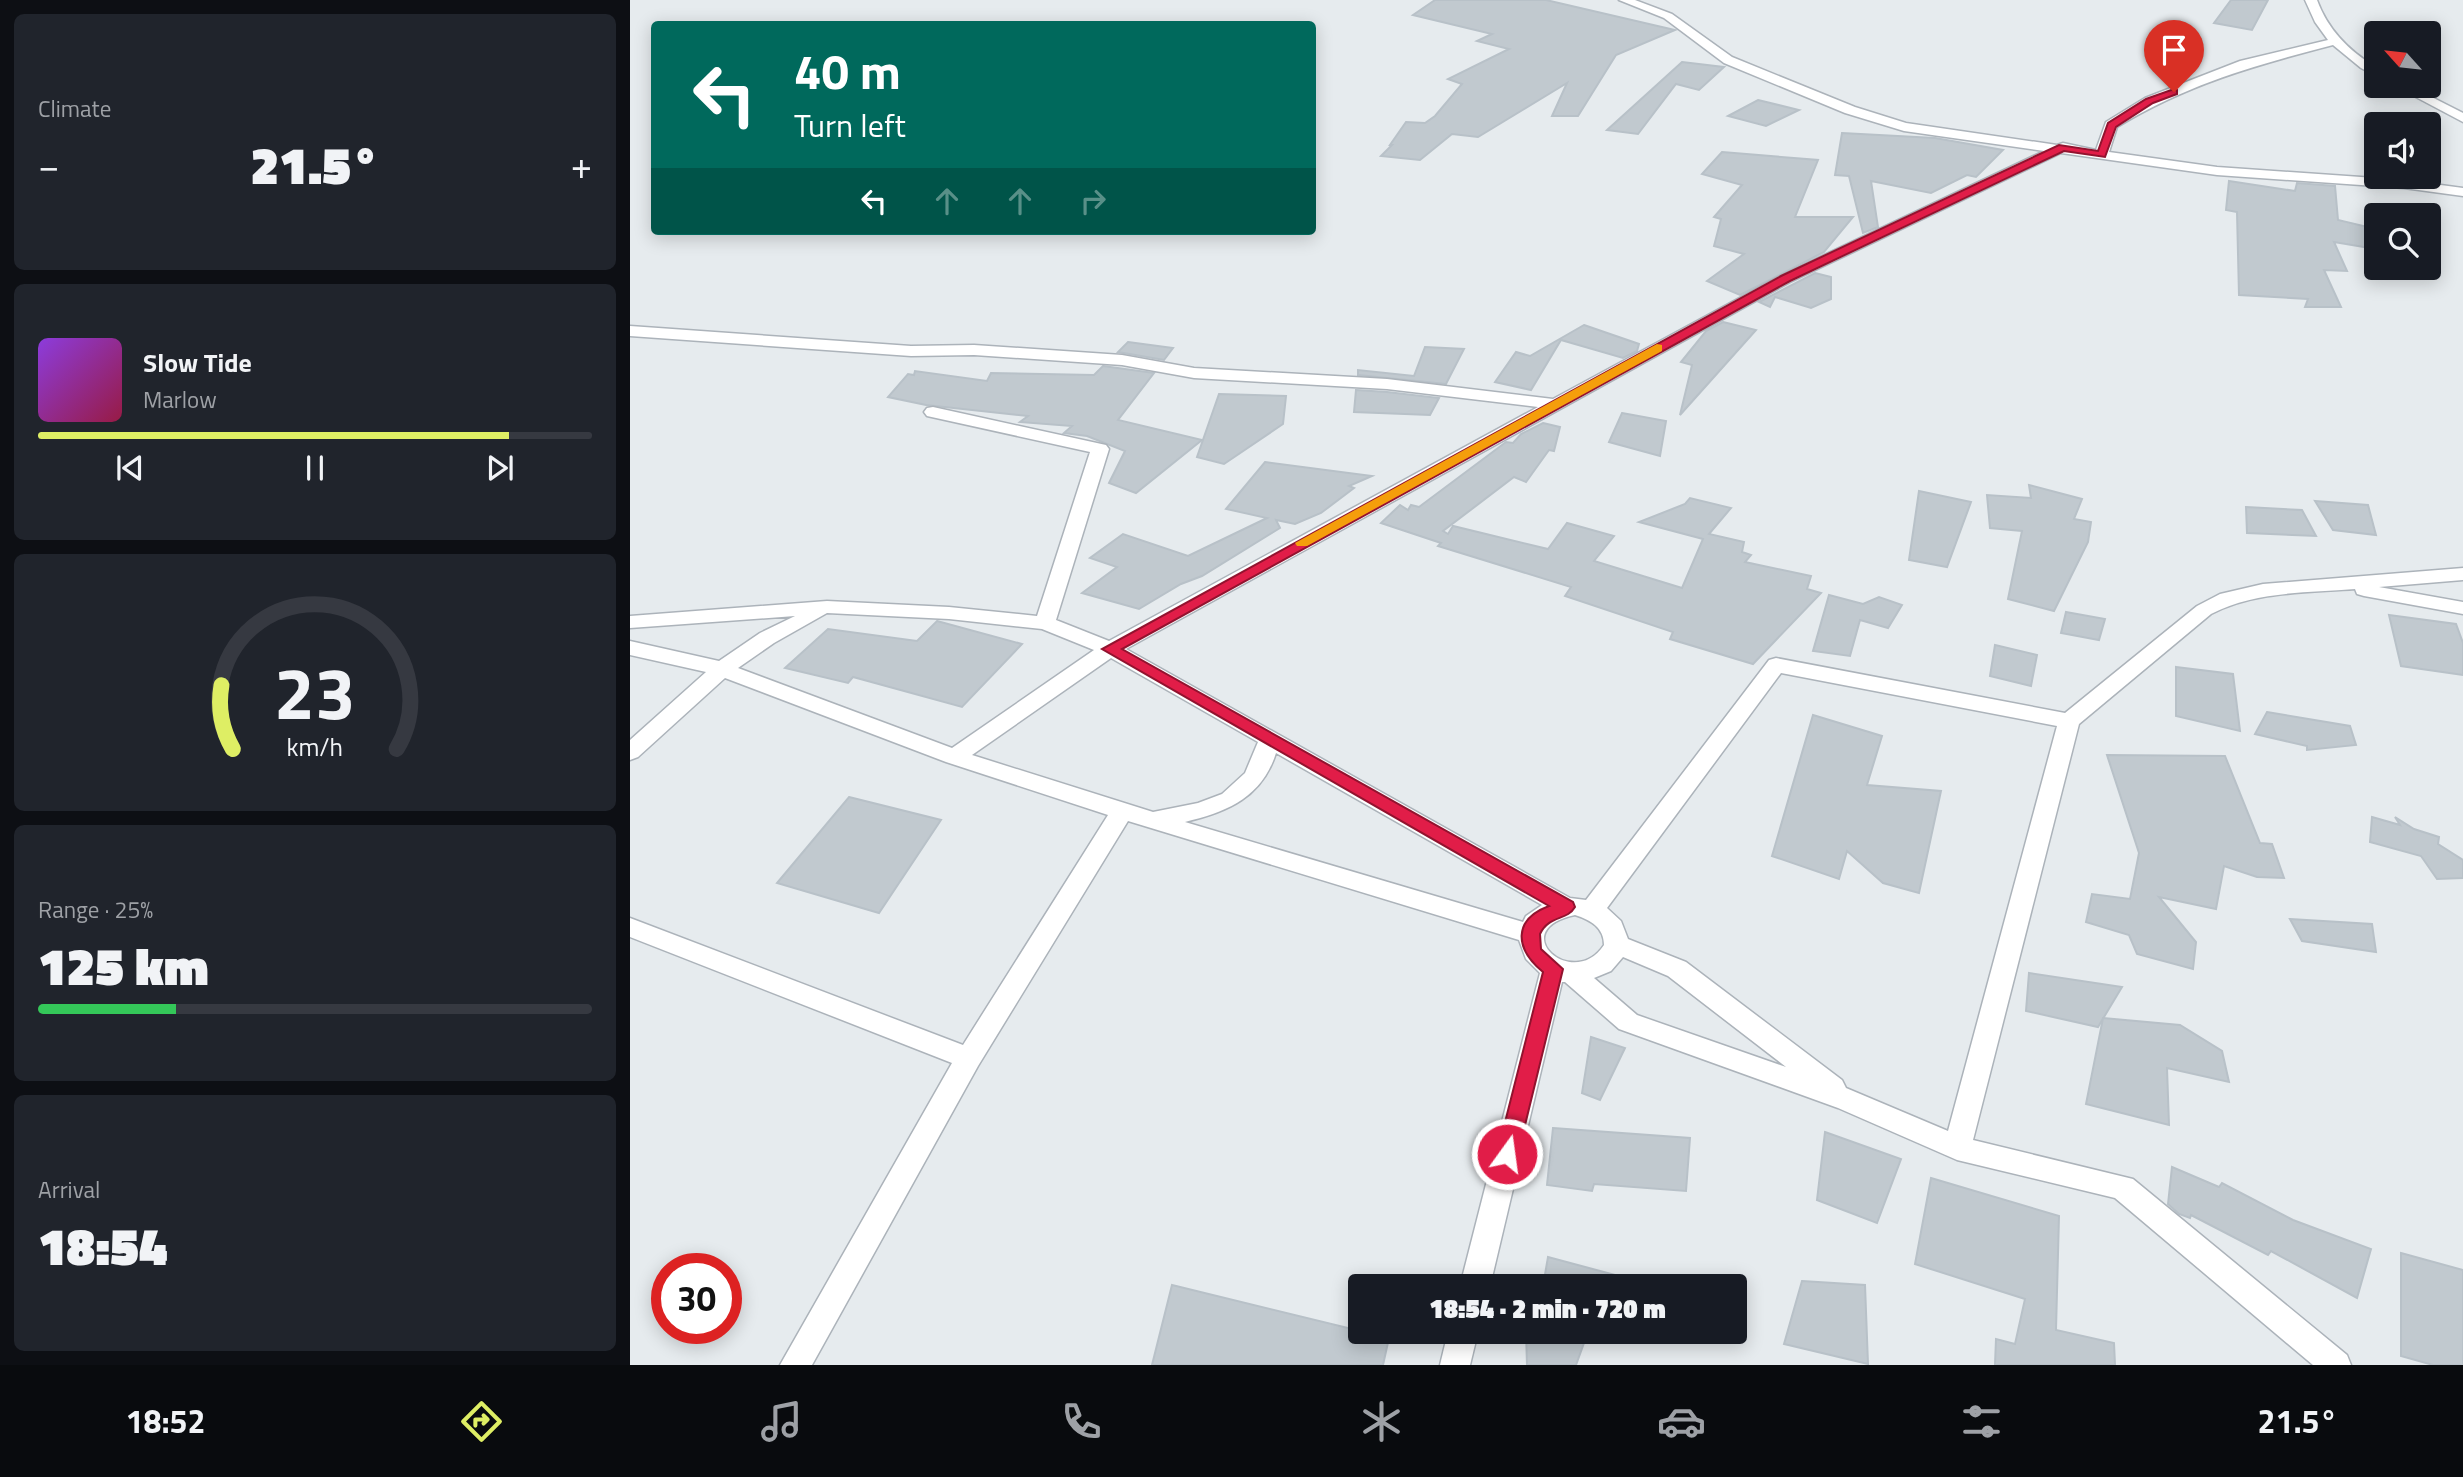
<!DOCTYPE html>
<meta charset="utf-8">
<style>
:root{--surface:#171b24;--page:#20242c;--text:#f1f3f6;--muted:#9ea1a6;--line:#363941;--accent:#deee64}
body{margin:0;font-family:"Titillium Web",sans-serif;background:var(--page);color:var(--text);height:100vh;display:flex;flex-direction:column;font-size:26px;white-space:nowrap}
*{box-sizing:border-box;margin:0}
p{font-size:23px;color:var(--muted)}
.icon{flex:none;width:38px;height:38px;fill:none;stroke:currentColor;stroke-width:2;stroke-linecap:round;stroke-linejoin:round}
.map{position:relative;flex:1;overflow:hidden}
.panel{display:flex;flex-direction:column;gap:14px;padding:14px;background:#0d0f14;width:630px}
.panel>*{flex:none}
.top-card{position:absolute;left:21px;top:21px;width:665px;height:214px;border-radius:7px;box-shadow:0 4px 18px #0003;background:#00695c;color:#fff;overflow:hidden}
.needle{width:46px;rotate:297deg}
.controls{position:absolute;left:1734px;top:21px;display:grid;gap:14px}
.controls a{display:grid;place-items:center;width:77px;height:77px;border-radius:7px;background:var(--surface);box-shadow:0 4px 18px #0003;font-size:35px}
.speed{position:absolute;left:21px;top:1253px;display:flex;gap:14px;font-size:35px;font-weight:700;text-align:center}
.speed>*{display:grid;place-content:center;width:91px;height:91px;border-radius:50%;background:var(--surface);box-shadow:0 4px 18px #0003;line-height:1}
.speed .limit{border:10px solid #d22;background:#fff;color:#111}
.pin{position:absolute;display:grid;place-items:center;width:60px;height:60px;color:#fff;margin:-72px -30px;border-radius:50% 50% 50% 0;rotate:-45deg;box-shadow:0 0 7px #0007}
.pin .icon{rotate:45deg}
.me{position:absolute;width:77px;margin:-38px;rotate:14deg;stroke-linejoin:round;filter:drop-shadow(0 0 5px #0008)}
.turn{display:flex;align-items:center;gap:24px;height:147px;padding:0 28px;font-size:32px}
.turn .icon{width:91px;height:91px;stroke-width:2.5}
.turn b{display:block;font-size:49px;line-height:60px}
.lanes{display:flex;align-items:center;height:66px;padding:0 28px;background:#0003;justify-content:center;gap:35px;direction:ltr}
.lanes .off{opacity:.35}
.big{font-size:52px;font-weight:800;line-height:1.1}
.panel .card{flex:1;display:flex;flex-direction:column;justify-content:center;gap:10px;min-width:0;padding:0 24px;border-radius:10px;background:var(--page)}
.panel .dial{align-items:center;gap:0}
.dial svg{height:182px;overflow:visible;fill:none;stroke:var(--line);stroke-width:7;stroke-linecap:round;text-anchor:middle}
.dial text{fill:var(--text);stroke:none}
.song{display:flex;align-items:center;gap:21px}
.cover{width:84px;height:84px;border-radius:10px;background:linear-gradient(135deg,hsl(270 70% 55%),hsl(340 70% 35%))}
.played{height:7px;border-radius:4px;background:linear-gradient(90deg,var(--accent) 85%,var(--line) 85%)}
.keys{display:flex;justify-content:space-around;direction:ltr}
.heat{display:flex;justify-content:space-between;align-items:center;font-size:38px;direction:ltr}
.charge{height:10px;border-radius:5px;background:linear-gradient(90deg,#34c759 25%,var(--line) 0)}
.trip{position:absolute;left:718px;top:1274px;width:399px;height:70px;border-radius:7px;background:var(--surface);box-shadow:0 4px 18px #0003;font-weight:800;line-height:70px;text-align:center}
.tabs{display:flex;height:112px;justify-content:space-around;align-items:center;background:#090b0e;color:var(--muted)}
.tabs .icon{width:49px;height:49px}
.tabs .selected{color:var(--accent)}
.tabs b{font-size:32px;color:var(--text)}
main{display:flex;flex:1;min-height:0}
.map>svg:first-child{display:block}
.building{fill:#c1c9cf;stroke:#b8c1c8;stroke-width:2}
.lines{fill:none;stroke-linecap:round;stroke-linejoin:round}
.minor-casing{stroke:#acb3ba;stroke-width:3}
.minor{fill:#fff;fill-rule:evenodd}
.route{fill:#e11d48;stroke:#92132f;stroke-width:2}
.slow{fill:#f59e0b}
</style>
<main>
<section class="panel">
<div class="card"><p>Climate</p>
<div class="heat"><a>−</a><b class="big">21.5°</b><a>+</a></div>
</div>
<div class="card">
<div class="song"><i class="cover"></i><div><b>Slow Tide</b><p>Marlow</p></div></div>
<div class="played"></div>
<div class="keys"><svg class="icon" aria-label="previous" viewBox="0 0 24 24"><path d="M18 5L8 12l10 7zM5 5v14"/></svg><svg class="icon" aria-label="pause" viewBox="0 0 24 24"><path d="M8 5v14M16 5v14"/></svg><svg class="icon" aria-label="next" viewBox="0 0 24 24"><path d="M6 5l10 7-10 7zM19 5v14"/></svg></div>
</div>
<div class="card dial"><svg viewBox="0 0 100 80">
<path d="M14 69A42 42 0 1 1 86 69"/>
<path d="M14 69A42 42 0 0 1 9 41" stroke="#deee64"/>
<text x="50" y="56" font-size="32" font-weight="700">23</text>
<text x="50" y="72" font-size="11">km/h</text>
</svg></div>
<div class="card"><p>Range · 25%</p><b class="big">125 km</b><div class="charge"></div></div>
<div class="card"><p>Arrival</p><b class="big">18:54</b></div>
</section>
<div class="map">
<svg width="1833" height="1365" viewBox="0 0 1833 1365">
<rect width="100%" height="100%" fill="#e6ebee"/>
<g class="building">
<polygon points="805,0 916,0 1045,30 986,55 948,116 922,116 937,83 848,137 822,134 790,160 751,156 762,145 760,145 776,122 795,123 805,116 832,84 818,79 879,49 847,41 862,34 783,15"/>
<polygon points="1601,0 1638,0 1622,30 1584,23"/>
<polygon points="1052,62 1094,67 1069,90 1046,84 1008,134 977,130"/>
<polygon points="1128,100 1169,110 1136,126 1098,116"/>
<polygon points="1212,133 1305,138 1373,150 1346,177 1337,175 1301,193 1241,181 1248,227 1233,233 1219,176 1205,175"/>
<polygon points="1092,152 1188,160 1165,217 1223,217 1194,252 1110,295 1077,281 1114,254 1084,246 1091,219 1084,217 1112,185 1072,174"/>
<polygon points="1599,181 1665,191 1667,183 1705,186 1708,220 1746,229 1746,249 1704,242 1717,271 1694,270 1711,307 1675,307 1678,299 1609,295 1607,212 1596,210"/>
<polygon points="1185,273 1201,277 1201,299 1181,308 1145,297 1140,307 1129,302"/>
<polygon points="1093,322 1126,330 1050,415 1062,365 1051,362 1076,331"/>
<polygon points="954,325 1009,344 1007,351 993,358 931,340 901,390 865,382 886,352 900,356"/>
<polygon points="498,342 543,348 534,360 488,352"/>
<polygon points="795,347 834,349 816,384 728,375 728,370 784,376"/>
<polygon points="473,366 524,373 488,420 572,440 506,493 479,483 495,451 457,436 434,433 442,426 390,422 398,416 296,405 258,397 278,374 284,375 285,371 357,381 361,373 464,375"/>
<polygon points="726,390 757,392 809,398 800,415 724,412"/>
<polygon points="589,394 656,396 653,424 594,464 567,457"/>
<polygon points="992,413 1036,421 1030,456 979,442"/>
<polygon points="913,423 930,427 924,451 919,450 896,482 884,477 813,531 818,534 823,526 918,549 937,523 984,536 964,561 1052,588 1073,539 1009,522 1055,504 1060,498 1101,508 1079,534 1114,542 1112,552 1121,555 1115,562 1181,576 1177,589 1191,593 1123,664 1040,639 1043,632 935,596 941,587 808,546 811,543 751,523 770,505 778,510 781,505 789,507 876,442 883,443 891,434"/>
<polygon points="635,462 742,476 719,486 724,488 691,513 665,524 646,520 650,528 572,576 551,584 509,609 452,593 487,567 460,558 493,534 558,556 637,518 596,509"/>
<polygon points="1399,485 1452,499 1444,519 1461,522 1458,542 1424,611 1378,599 1392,531 1360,528 1357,495 1401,498"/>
<polygon points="1289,491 1341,502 1317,567 1279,560"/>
<polygon points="1685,501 1738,505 1746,535 1703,530"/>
<polygon points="1616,507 1672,510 1686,536 1617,533"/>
<polygon points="1199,595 1233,604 1249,597 1272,605 1258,628 1230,620 1220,656 1183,651"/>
<polygon points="1436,612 1475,619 1469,640 1431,633"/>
<polygon points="1759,615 1826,624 1833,643 1833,675 1771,666"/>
<polygon points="307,621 392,644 332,707 223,677 218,683 155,668 198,629 287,641"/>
<polygon points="1365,645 1407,655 1401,686 1360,676"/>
<polygon points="1546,667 1603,674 1610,731 1546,716"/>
<polygon points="1637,712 1720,726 1726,745 1677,750 1677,746 1625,734"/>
<polygon points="1183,715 1252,736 1237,785 1311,791 1289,893 1253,883 1217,851 1209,879 1142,856"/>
<polygon points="1477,755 1595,756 1630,843 1642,844 1654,878 1627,877 1594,866 1586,909 1529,897 1566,942 1563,969 1507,954 1499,935 1456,922 1462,894 1500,899 1509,853"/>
<polygon points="219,797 311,820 249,913 147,883"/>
<polygon points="1742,817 1770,825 1765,817 1784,829 1809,837 1808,844 1833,860 1833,878 1807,879 1791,856 1740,842"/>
<polygon points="1660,919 1742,924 1746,952 1672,941"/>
<polygon points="1399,973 1492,987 1468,1027 1396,1011"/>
<polygon points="1473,1018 1550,1025 1592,1051 1599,1082 1537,1068 1539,1125 1456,1104"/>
<polygon points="961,1037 995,1048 970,1100 952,1093"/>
<polygon points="923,1128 1060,1138 1056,1191 964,1184 962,1191 917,1185"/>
<polygon points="1195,1132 1271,1159 1247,1223 1187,1200"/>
<polygon points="1542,1167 1589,1187 1592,1183 1663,1220 1741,1249 1727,1298 1641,1251 1638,1255 1561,1215 1560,1218 1549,1214 1538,1204"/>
<polygon points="1301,1178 1429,1216 1426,1330 1484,1343 1485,1365 1365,1365 1366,1339 1385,1344 1395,1299 1285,1264"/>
<polygon points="1771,1253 1833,1270 1833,1365 1803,1365 1771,1356"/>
<polygon points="918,1257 1000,1279 999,1286 913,1286"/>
<polygon points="1172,1281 1235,1285 1238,1364 1154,1344"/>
<polygon points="542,1285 759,1338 753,1365 522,1365"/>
<polygon points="896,1332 958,1332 946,1365 897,1365"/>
</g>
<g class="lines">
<defs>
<g id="minor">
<path d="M989,0h16l37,14 60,43 123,50 51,16 151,22 6,-2 33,7 10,-28 39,-24 95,-37 88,-21 -13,-18 -10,-22h12c11,30 32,51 59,67v9l-15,-8 -28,-23c-77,20 -148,40 -216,82l-8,25 108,15 187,13 59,8v8l-59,-8 -187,-13 -156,-22 -271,129 -664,367 444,249 16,2 183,-240 7,-2 289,55 132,-107 23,-12 43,-10 200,-16v12l-84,7 84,15v12l-99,-18 -7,-2 -2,-5c-49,4 -100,2 -144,25l-132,110 -106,416 160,39 214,176 4,10h-38l-198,-167 -158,-38 -119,-52 -219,-79 -54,-47h-3l-72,304h-30l80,-313 -14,-14 -7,-19 -391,-119 -150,245 -166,299h-32l172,-302 -322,-126v-19l333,127 145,-230 -162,-53 -221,-84 -87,79 -8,3v-20l76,-68 -76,-17v-14l89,20 41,-28 35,-17 -165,12v-12l197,-15 122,6 88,9 53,-164 -163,-36 -3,-4 3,-4 6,-1 173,38 3,4 -53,171 53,21 429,-234 -151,-18 -193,-11 -72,-13 -148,-10 -63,1 -281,-20v-10l281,20 63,-1 148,10 72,13 193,11 166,20 227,-123 264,-125 -140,-20 -59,-18 -121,-50 -60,-45zM197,613l122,6 93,10 52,21 -142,98 -214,-80 36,-25zM481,658l147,84 -13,31 -23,21 -24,9 -45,9 -181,-57zM1151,673l276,53 -109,405 -102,-43 -4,-8 -156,-118 -58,-23 -7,-18 -14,-13zM646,753l266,152 -16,11 -3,6 -338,-100c43,-10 77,-25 91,-69zM945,915c16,5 29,13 29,30 -31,47 -100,-15 -29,-30zM993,957l45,19 118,91 -149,-52 -43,-37 17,-7z"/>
<polygon points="1765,86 1780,86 1833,113 1833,122"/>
<polygon points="818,1332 848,1332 840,1365 810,1365"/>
</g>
</defs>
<use href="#minor" class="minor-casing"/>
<use href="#minor" class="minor"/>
</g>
<path class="route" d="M1544,89l3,1v4l-24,9 -37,24 -11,30 -41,-6 -274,130 -668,368 451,253 2,5c-8,14 -26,8 -35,27l1,15 22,20 -45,185 -3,7 -8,2 -7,-2 -3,-7 46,-182c-28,-23 -31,-52 6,-66l-447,-257 679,-373 278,-131 39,6 10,-28 38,-24z"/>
<polygon class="slow" points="1027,344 1032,345 1032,351 677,546 667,546 665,543"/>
</svg>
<div class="controls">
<a><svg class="needle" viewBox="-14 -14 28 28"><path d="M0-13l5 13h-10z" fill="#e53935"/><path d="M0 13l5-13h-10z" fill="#9ea1a6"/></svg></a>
<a><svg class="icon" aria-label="sound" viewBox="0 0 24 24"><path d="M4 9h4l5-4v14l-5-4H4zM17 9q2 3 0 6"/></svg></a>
<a><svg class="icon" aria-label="search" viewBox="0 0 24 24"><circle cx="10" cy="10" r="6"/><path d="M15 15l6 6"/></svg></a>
</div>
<div class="speed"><div class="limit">30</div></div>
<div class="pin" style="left:1544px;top:92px;background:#d93025"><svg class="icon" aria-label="arrive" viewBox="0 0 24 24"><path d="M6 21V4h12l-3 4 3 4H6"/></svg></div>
<svg class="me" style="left:877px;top:1154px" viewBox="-20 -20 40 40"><circle r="17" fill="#e11d48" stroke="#fff" stroke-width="3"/><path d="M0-11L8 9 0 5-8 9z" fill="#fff"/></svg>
<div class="trip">18:54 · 2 min · 720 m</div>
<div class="top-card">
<div class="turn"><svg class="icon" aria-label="left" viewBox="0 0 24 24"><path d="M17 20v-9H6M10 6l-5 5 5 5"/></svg><div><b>40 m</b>Turn left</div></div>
<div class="lanes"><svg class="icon" aria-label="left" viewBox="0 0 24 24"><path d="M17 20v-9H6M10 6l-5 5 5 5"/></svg><svg class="icon off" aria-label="ahead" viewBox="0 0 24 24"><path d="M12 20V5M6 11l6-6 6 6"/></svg><svg class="icon off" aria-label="ahead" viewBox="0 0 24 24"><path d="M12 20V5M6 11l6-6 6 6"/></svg><svg class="icon off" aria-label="right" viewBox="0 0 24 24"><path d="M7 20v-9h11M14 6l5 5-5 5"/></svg></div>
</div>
</div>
</main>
<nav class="tabs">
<b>18:52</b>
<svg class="icon selected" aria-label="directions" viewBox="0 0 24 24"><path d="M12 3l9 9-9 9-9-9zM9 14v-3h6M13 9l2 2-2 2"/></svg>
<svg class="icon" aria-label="music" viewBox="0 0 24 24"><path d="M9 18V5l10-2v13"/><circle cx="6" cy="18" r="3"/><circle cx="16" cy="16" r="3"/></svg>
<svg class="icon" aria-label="phone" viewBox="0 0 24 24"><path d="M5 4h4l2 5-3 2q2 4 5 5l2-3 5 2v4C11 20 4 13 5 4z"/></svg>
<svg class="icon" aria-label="climate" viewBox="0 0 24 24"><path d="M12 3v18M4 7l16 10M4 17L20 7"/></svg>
<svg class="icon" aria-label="car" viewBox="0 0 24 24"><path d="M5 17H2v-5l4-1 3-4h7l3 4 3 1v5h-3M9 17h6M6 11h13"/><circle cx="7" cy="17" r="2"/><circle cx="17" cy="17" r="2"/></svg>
<svg class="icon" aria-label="filters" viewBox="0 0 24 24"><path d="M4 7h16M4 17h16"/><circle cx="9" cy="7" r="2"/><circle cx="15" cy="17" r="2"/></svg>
<b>21.5°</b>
</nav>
